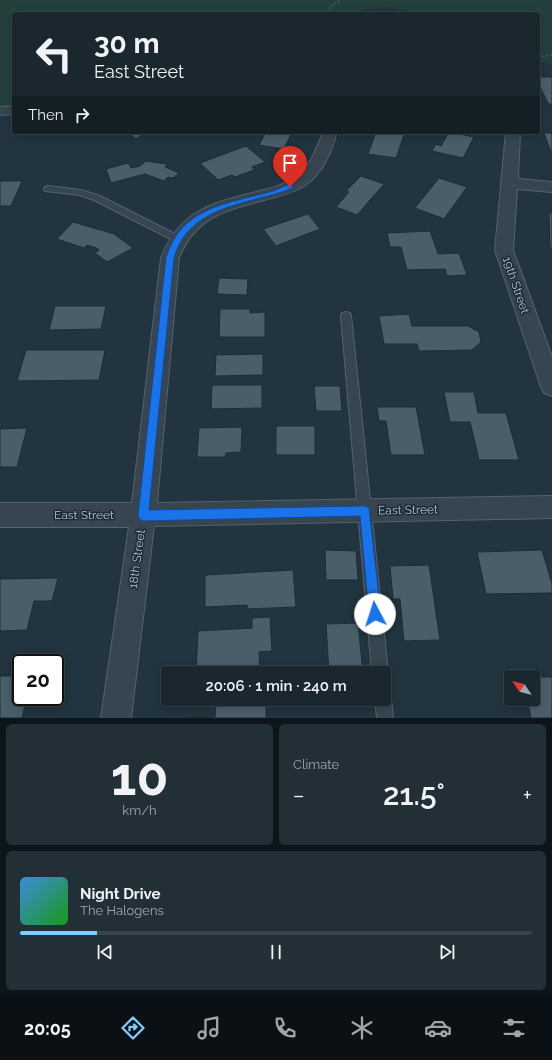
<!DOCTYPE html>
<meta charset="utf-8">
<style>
:root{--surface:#1a272f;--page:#232f37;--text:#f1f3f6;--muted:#9fa5aa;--line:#38444b;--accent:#81ccff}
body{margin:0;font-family:Raleway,sans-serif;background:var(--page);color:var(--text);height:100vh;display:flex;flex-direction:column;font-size:15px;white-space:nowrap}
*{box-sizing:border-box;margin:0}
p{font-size:13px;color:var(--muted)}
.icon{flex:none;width:22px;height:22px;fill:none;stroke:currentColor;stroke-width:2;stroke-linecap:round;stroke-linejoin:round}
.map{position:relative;height:718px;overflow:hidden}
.sheet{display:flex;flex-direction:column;gap:6px;padding:6px;background:#0e151a;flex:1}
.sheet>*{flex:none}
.top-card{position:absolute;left:12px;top:12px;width:528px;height:122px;border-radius:4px;box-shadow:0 2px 10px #0003,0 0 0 1px var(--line);background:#1a272f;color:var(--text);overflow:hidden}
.needle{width:26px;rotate:305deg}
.controls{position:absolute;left:504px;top:670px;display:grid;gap:8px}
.controls a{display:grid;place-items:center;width:36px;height:36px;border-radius:4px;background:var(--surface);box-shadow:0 2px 10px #0003,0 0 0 1px var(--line);font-size:20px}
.speed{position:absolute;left:12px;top:654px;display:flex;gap:8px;font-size:20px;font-weight:700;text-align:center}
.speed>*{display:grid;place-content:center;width:52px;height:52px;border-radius:50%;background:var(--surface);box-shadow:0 2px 10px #0003,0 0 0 1px var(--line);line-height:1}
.speed .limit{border:2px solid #111;border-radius:6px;background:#fff;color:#111}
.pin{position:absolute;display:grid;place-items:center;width:34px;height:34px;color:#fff;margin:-41px -17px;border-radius:50% 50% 50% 0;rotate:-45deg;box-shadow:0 0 4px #0007}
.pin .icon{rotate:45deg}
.me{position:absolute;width:44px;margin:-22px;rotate:355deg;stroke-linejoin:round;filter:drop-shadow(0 0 3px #0008)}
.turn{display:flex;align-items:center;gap:14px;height:84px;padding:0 16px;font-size:18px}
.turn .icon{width:52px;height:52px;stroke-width:2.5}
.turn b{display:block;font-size:28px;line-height:34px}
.then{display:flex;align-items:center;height:38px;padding:0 16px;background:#0003;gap:8px;font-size:15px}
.big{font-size:30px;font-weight:600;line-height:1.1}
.sheet .card{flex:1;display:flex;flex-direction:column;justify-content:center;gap:6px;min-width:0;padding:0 14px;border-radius:6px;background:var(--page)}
.sheet .dial{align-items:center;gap:0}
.dial b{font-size:52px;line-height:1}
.song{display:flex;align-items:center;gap:12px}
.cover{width:48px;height:48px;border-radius:6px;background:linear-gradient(135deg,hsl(210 70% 55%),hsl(120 70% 35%))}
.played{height:4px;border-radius:2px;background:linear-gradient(90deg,var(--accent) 15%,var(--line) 15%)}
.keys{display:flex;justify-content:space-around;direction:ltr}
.heat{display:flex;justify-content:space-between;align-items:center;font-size:22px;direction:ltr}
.sheet .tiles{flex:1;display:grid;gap:6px;grid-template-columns:1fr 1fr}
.card:last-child{grid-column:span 2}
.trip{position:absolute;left:161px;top:666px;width:230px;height:40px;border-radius:4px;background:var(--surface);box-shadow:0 2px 10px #0003,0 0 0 1px var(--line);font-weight:600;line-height:40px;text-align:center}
.tabs{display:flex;height:64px;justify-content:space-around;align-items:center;background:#0a1013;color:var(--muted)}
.tabs .icon{width:28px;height:28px}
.tabs .current{color:var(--accent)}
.tabs b{font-size:18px;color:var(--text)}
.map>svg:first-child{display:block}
.green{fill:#24403d}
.building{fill:#4a5e6a;stroke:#1d2c36}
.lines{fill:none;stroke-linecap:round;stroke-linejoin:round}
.service-casing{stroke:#54636d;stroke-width:2}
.minor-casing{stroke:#54636d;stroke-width:2}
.path{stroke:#425c59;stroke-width:1.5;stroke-dasharray:2 2;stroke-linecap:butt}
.service{fill:#36454f;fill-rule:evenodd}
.minor{fill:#36454f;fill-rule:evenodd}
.route{fill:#1a73e8;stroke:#114b97}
.labels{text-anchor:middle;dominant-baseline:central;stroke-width:3;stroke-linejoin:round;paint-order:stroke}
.street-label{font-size:12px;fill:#b2c0ca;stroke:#1b2a34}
</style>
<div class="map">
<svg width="552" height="718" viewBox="0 0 552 718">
<rect width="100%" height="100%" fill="#22343f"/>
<polygon class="green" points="0,0 552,0 552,64 538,62 538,14 418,14 391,7 364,10 352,14 14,14 14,104 0,106"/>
<g class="building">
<polygon points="538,77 552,77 552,105 548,103 538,83"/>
<polygon points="128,132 146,132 136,139"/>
<polygon points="266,132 292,132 284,149 259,145"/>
<polygon points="369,132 405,132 396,158 368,154 375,135 368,134"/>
<polygon points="449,132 474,137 463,158 432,151 436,144 441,146"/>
<polygon points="544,133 552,133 552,155"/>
<polygon points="246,146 265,162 252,167 254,170 235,177 232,175 218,180 200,163"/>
<polygon points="146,161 167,164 165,167 179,173 173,178 168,177 164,181 145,174 111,183 106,169 128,163 131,168 140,166"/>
<polygon points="361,176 384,184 357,215 336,207 349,192 346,191"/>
<polygon points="439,178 467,187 444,219 415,208"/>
<polygon points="0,181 22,181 11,206 0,206"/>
<polygon points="549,213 552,213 552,248 550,248"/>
<polygon points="308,214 320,229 276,246 263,229"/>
<polygon points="73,222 114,234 133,248 107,262 95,253 99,250 97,248 87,245 84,248 57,239"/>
<polygon points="430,231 438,254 459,253 467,275 447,276 445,269 407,270 401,247 390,247 387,233"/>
<polygon points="219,278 248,279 247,295 217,294"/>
<polygon points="55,306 106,306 101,329 49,330"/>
<polygon points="220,309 250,309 250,313 265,312 265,337 219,337"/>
<polygon points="409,314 412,326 468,326 479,332 481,342 472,350 419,351 417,344 384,344 379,316"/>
<polygon points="26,350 105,350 99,380 17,381"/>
<polygon points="263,354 263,375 215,376 216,355"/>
<polygon points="212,385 262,385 262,408 211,409"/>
<polygon points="314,386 340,386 342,411 316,411"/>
<polygon points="444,392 474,392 478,413 506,413 519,460 479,460 470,422 450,422"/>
<polygon points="377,407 416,407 425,455 391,455 386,421 379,421"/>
<rect x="276" y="426" width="39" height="29"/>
<polygon points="242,427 241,452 226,453 225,457 197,457 199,428"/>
<polygon points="27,428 17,467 0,467 0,429"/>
<polygon points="325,550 356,551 358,580 326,580"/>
<polygon points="542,550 552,584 552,593 486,594 477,552"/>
<polygon points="429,565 440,640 404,641 400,599 393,599 390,566"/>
<polygon points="293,570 296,607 248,609 247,605 205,607 205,575"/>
<polygon points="58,578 52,601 34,601 27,630 0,631 0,579"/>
<polygon points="270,617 272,651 259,652 260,672 196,673 198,631 252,628 252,618"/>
<polygon points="358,623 363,673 329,673 326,624"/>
<polygon points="0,676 21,676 21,697 27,697 22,718 0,718"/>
<polygon points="530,677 552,677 552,718 531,718 527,699 533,699 533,677"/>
<polygon points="266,699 266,718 187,718 215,717 216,701"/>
</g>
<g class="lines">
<defs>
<g id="service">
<polygon points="48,186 81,190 100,196 181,237 183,239 178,242 175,241 94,200 80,195 45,191 44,189 45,187"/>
<polygon points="346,312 350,313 351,316 388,673 384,679 384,673 372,673 341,316 342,313"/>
<polygon points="384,692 389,693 391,699 393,718 377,718 375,699 384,699"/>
</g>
<g id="minor">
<polygon points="14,106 14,114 0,115 0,107"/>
<path d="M323,132h14c-6,20 -14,42 -33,54 -9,6 -21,9 -32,12 -40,11 -76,16 -93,60l-22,245 395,-7v22l-398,8 -23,192h-30l28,-191h-129v-24h132l29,-245c19,-49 52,-55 99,-67 16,-4 31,-8 43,-21 10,-10 15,-25 20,-38z"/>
<polygon points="506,132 520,132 518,179 552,182 552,192 517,189 513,250 552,357 552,396 544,393 541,387 495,250"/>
</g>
</defs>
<use href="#service" class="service-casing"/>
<use href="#minor" class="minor-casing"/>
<g class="path">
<polyline points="329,14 331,6 341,0"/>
<polyline points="538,57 552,55"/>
</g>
<use href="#service" class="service"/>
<use href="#minor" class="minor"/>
</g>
<path class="route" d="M290,184l3,1v3c-44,17 -104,16 -119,70l-25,252 216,-4 4,2 12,106 -2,4 -4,2 -4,-2 -2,-4 -9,-98 -217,5 -3,-2 -2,-3 28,-258c15,-52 63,-54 107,-67 6,-2 11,-5 17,-7z"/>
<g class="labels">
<g class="street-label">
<text transform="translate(516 285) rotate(71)">19th Street</text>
<text transform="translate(408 510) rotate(-1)">East Street</text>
<text x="84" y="515">East Street</text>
<text transform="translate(137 559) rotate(-82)">18th Street</text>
</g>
</g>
</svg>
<div class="controls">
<a><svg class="needle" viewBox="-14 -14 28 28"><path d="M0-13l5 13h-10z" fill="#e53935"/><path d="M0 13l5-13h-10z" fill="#9fa5aa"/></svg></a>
</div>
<div class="speed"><div class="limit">20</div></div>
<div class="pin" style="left:290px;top:187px;background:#d93025"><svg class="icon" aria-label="arrive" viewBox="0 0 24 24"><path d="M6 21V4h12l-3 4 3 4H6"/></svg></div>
<svg class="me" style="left:375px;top:614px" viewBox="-20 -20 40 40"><circle r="19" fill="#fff"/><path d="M0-13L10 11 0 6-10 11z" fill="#1a73e8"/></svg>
<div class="trip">20:06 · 1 min · 240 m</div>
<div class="top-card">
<div class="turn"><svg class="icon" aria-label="left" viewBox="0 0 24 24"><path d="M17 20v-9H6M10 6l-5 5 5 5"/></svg><div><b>30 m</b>East Street</div></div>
<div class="then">Then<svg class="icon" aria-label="right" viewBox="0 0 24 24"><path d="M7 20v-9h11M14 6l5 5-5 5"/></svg></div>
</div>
</div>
<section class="sheet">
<div class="tiles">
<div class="card dial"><b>10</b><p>km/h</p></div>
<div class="card"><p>Climate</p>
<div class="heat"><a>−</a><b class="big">21.5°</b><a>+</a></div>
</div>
<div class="card">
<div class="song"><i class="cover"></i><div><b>Night Drive</b><p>The Halogens</p></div></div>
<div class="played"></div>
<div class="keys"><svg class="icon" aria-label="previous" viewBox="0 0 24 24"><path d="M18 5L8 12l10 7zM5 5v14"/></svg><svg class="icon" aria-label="pause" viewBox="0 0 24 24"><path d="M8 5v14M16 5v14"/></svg><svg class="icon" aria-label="next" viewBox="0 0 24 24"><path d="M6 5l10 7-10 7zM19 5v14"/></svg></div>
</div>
</div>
</section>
<nav class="tabs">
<b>20:05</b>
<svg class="icon current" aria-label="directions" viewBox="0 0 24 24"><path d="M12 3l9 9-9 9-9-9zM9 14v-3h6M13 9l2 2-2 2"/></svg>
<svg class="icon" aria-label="music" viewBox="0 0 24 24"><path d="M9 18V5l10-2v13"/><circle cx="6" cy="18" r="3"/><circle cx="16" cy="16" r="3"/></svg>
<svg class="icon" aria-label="phone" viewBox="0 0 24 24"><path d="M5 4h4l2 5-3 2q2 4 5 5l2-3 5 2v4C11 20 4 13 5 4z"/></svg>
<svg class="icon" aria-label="climate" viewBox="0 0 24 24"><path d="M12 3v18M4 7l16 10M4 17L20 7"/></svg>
<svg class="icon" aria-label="car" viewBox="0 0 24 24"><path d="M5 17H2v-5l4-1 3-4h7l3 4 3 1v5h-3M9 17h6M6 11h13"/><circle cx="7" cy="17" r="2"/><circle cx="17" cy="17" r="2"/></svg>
<svg class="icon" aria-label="filters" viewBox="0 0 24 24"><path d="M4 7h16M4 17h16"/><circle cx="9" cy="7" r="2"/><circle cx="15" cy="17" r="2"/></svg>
</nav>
